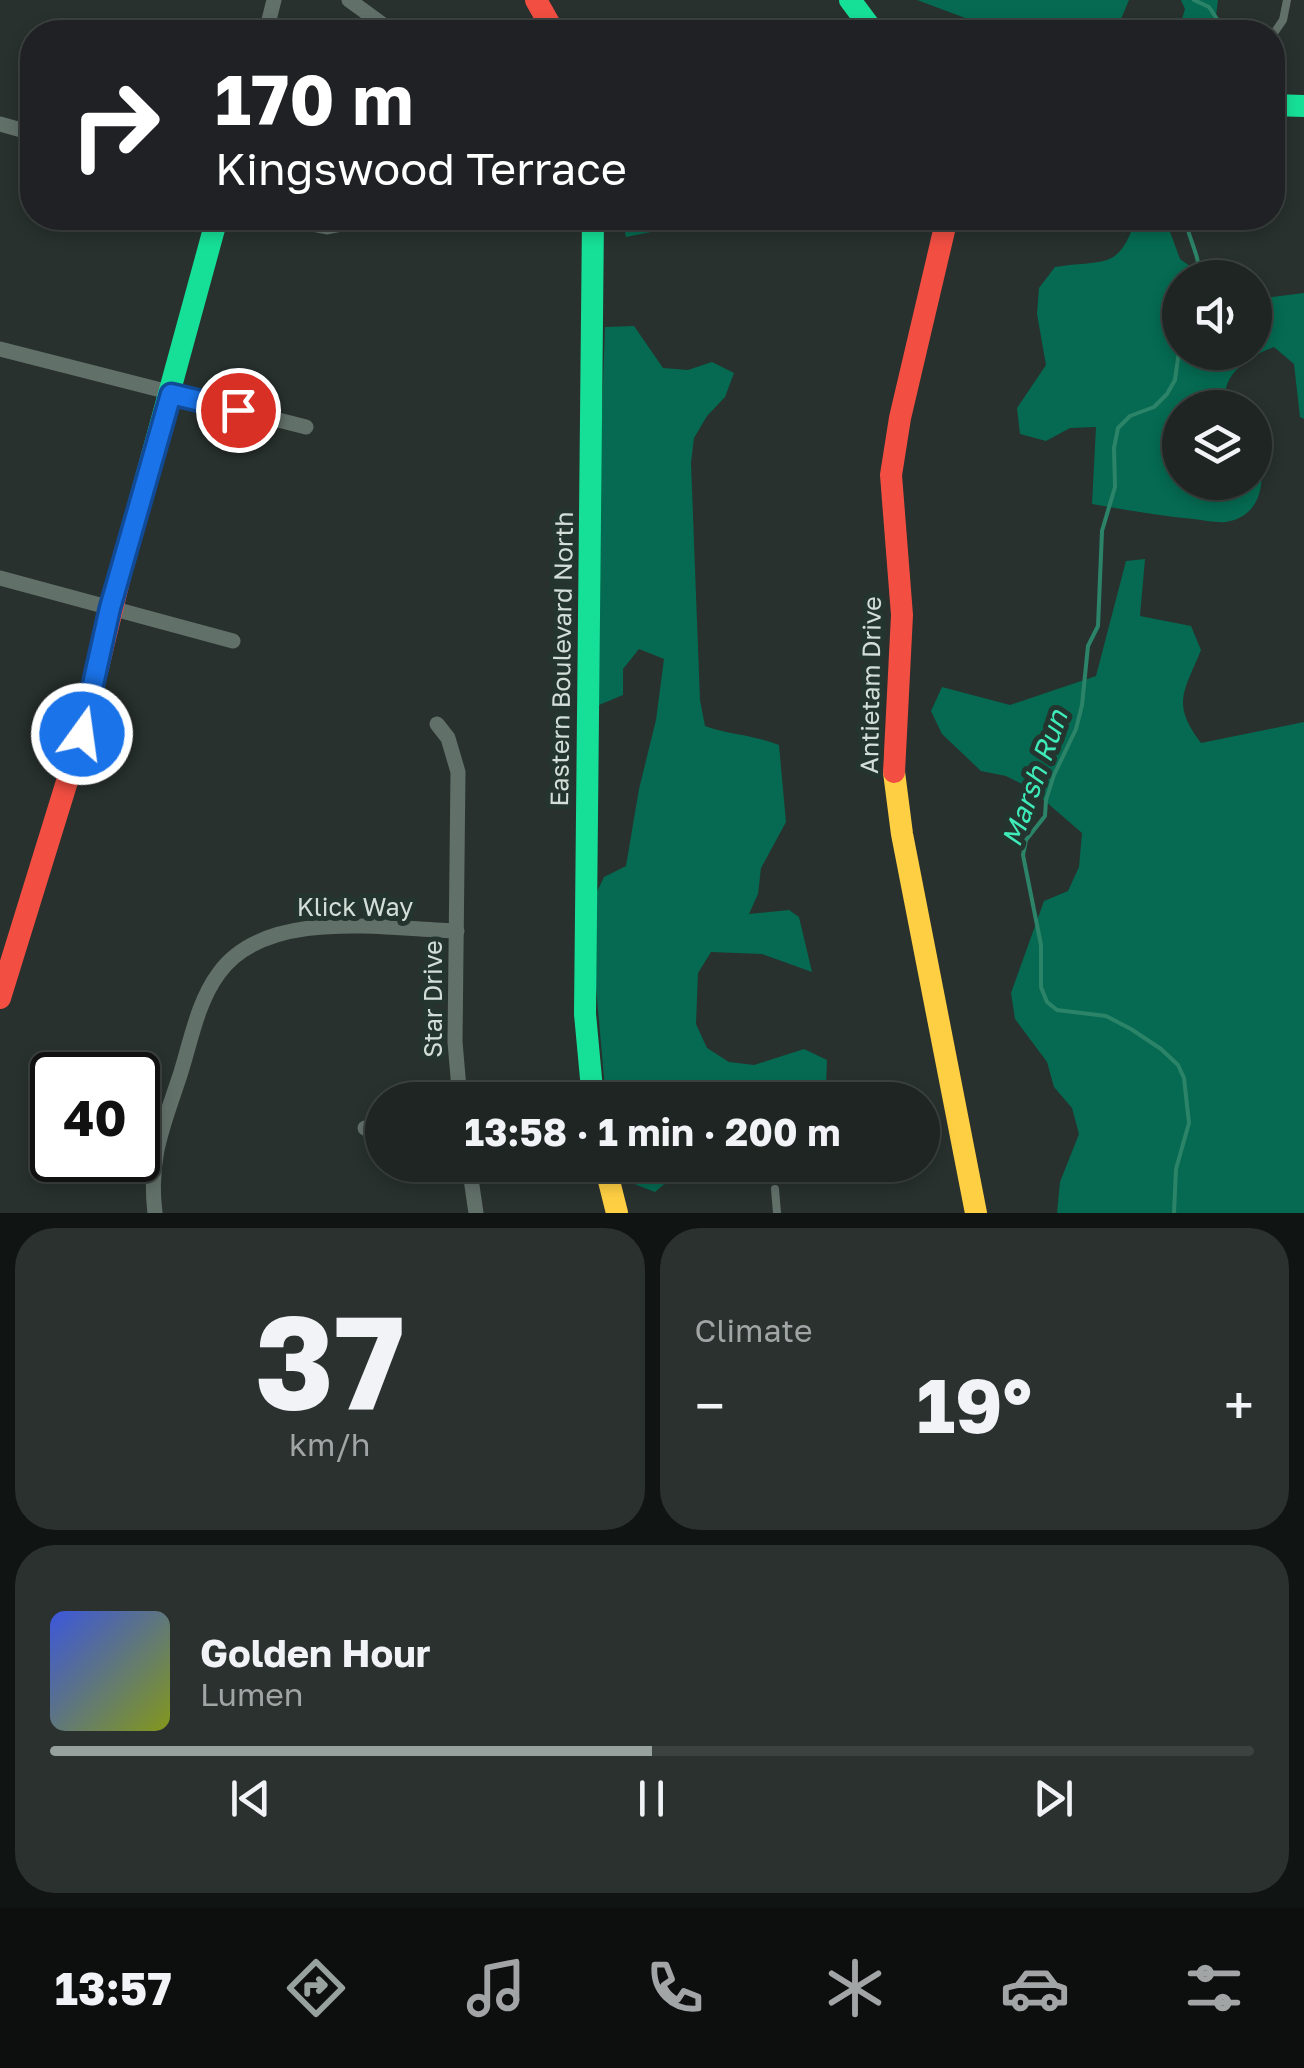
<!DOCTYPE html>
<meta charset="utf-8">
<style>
:root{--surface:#1e2522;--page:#2b312f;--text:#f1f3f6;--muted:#a1a5a5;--line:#3c4240;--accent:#97a19d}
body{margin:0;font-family:"Golos Text",sans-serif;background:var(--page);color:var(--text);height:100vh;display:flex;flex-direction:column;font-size:38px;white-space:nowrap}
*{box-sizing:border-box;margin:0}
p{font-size:32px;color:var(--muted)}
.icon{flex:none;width:55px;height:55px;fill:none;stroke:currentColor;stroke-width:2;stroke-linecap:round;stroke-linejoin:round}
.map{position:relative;height:1213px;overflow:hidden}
.panel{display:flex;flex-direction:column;gap:15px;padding:15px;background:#101413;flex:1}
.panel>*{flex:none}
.guide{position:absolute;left:20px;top:20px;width:1265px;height:210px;border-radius:40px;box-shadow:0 5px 15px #0003,0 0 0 2px var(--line);background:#202124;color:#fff;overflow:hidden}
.tools{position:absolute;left:1162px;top:260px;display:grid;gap:20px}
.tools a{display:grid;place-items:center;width:110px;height:110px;border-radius:50%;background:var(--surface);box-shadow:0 5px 15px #0003,0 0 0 2px var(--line);font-size:50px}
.speed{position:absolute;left:30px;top:1052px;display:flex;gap:20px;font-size:50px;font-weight:700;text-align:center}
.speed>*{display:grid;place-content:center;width:130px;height:130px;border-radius:50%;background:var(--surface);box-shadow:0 5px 15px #0003,0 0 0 2px var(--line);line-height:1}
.speed .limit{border:5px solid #111;border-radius:15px;background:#fff;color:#111}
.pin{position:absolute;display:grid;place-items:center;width:85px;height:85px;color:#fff;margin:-42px;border:5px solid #fff;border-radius:50%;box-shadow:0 2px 10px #0007}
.me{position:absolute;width:110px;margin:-55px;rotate:14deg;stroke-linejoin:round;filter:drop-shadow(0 0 8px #0008)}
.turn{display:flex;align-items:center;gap:35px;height:210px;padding:0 30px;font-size:45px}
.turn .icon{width:130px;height:130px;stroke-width:2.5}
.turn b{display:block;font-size:70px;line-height:85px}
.big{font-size:75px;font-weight:700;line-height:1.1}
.panel .widget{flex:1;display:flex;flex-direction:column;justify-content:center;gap:15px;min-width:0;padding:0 35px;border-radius:40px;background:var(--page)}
.panel .dial{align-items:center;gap:0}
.dial b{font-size:130px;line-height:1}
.song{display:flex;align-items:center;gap:30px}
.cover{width:120px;height:120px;border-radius:15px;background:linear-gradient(135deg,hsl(230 70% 55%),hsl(70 70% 35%))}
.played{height:10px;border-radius:5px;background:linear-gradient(90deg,var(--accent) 50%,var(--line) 50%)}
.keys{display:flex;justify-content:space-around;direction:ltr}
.heat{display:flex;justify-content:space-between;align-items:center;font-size:55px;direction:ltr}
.panel .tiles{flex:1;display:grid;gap:15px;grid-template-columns:1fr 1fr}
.widget:last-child{grid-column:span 2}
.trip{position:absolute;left:365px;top:1082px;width:575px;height:100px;border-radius:50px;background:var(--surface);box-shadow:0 5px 15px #0003,0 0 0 2px var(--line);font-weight:700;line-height:100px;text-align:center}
.tab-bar{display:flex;height:160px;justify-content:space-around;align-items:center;background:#0c0f0e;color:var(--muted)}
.tab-bar .icon{width:70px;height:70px}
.tab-bar .selected{color:var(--accent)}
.tab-bar b{font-size:45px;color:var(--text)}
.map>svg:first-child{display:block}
.forest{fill:#056a51}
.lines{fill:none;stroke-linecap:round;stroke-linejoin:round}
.stream{stroke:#2c8468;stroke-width:4}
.lane{stroke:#62706a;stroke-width:8}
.street{stroke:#62706a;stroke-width:15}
.fast{stroke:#16e098;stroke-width:22}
.slow{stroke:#ffcf43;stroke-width:22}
.jam{stroke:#f24e42;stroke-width:22}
.route-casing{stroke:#114b97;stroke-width:25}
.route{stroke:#1a73e8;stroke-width:18}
.labels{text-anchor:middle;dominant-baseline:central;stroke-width:10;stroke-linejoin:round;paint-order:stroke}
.street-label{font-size:25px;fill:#d3ded9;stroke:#24352f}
.water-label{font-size:28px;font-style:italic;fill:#3fecb9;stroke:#24352f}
</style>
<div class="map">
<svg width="1304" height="1213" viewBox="0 0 1304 1213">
<rect width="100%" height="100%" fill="#28312e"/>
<g class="forest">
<polygon points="917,0 1129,0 1119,24 1101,32 1035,32 968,19"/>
<polygon points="1181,0 1218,0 1214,32 1178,32 1185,9"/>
<polygon points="622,218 664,218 651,232 626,237"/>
<path d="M1136,218h29l15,41 25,18 -25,1v74h75v-53l49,-6v126l-4,-2 -6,-53 -20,-17c-24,9 -58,29 -46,60l-48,1v74h75v-43c11,30 13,76 -29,83 -10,1 -23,-2 -32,-3 -34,-3 -68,-9 -102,-15l4,-77 -26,1 -24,13 -26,-7 -3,-26 29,-43 -9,-51 2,-26 16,-21c49,-8 64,5 81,-49z"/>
<path d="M634,326l29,42 25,2 24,-8 22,11 -9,24 -18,19 -13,22 -3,25 9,237 5,26c25,9 49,9 74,19l7,77 -25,46 -3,26 -9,20 40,-4 10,7 13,55 -50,-18 -51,-2 -13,21 -2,51 11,24 22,14 25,3 50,-16 23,11 -1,27 -9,13h-211l-17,-192 15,-31 22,-11 13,-77 17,-69 8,-61 -25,-10 -16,20v26l-24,10 -6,-45 12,-333z"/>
<path d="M1145,559l-5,57 51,10 10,24c-17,42 -30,54 0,93l103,-21v491h-247l3,-31 19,-48 -7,-26 -18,-21 -7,-25 -32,-43 -4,-26 33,-92 24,-10 11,-24 3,-34 -52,-45 -24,-12 -25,-5 -39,-37 -11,-23 11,-24 68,18 86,-29 30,-115z"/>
<polygon points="615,1165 713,1165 663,1185 655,1192 629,1182"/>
</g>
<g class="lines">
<g class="stream">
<polyline points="1194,0 1209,7 1217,19 1216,32"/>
<path d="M1185,218c3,20 16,39 14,60"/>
<polyline points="1174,1213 1176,1169 1189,1123 1184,1078 1178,1065 1161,1049 1131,1029 1106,1016 1057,1010 1047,1002 1041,987 1041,945 1023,855 1026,840 1045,816 1046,800 1054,775 1076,729 1082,705 1088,646 1098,626 1102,531 1115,487 1114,448 1118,428 1130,416 1154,407 1167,394 1175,380 1179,351 1169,328 1169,319 1180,306"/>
</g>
<g class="lane">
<polyline points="1272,36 1283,20 1287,0"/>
<polyline points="775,1189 777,1213"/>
</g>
<g class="street">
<polyline points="349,0 393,32"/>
<polyline points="266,32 274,0"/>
<polyline points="0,124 32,133"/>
<polyline points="281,218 327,227 373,218"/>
<polyline points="0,349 306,427"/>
<polyline points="0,578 233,641"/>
<polyline points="437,724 448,738 458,772 455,1042 460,1100"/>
<polyline points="365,1128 382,1126"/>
<polyline points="469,1165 476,1213"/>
<path d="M155,1213c-7,-57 9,-88 26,-141 10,-32 17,-71 38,-99 48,-66 166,-44 238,-42"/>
</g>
<g class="fast">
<polyline points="850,0 874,32"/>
<polyline points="1272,105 1304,106"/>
<polyline points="593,218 585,1014 593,1100"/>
<polyline points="129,540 217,218"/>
</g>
<g class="slow">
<polyline points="894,772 902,834 976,1213"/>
<polyline points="605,1165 617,1213"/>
</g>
<g class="jam">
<polyline points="536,0 554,32"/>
<polyline points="894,772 902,615 891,475 900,418 947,218"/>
<polyline points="0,998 82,733 129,540"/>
</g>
</g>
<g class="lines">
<defs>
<polyline id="route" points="82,734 110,608 171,394 238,410"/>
</defs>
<use href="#route" class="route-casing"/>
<use href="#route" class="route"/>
</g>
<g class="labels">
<g class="street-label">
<text transform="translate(561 659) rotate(-89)">Eastern Boulevard North</text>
<text transform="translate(870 685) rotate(-89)">Antietam Drive</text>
<text x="355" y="906">Klick Way</text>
<text transform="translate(432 999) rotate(-90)">Star Drive</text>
</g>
<g class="water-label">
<text transform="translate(1034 778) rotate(-70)">Marsh Run</text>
</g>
</g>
</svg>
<div class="tools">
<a><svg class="icon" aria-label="sound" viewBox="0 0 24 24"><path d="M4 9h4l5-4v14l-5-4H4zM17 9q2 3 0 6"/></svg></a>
<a><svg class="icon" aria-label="layers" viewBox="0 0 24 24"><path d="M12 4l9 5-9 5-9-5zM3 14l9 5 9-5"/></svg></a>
</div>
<div class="speed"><div class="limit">40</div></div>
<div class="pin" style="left:238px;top:410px;background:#d93025"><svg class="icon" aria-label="arrive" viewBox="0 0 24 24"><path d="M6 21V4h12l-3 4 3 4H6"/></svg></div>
<svg class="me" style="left:82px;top:734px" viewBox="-20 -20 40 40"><circle r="17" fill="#1a73e8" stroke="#fff" stroke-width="3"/><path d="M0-11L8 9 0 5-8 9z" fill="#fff"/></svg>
<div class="trip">13:58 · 1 min · 200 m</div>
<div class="guide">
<div class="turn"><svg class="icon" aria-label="right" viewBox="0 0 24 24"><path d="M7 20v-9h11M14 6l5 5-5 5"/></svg><div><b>170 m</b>Kingswood Terrace</div></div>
</div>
</div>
<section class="panel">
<div class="tiles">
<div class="widget dial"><b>37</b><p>km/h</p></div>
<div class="widget"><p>Climate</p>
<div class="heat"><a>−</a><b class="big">19°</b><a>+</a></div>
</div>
<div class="widget">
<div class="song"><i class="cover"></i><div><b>Golden Hour</b><p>Lumen</p></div></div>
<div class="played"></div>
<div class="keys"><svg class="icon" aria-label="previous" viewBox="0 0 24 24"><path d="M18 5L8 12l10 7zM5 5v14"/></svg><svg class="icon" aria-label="pause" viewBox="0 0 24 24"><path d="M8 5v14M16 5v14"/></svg><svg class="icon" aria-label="next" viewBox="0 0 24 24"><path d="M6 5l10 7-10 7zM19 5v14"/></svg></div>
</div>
</div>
</section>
<nav class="tab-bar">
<b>13:57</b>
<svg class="icon selected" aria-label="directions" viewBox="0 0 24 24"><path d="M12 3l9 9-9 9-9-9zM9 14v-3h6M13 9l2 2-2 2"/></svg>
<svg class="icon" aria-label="music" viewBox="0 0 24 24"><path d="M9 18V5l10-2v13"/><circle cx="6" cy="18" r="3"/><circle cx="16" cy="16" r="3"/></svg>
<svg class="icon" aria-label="phone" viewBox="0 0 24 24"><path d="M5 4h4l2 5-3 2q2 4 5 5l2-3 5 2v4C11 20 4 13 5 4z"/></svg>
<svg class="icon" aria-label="climate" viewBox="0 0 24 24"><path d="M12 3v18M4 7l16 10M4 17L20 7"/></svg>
<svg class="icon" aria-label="car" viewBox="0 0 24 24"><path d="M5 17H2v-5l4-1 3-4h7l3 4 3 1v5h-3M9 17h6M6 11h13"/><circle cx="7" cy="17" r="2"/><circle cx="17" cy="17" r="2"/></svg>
<svg class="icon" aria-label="filters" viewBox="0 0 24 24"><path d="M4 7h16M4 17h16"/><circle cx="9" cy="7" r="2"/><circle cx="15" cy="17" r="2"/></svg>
</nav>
